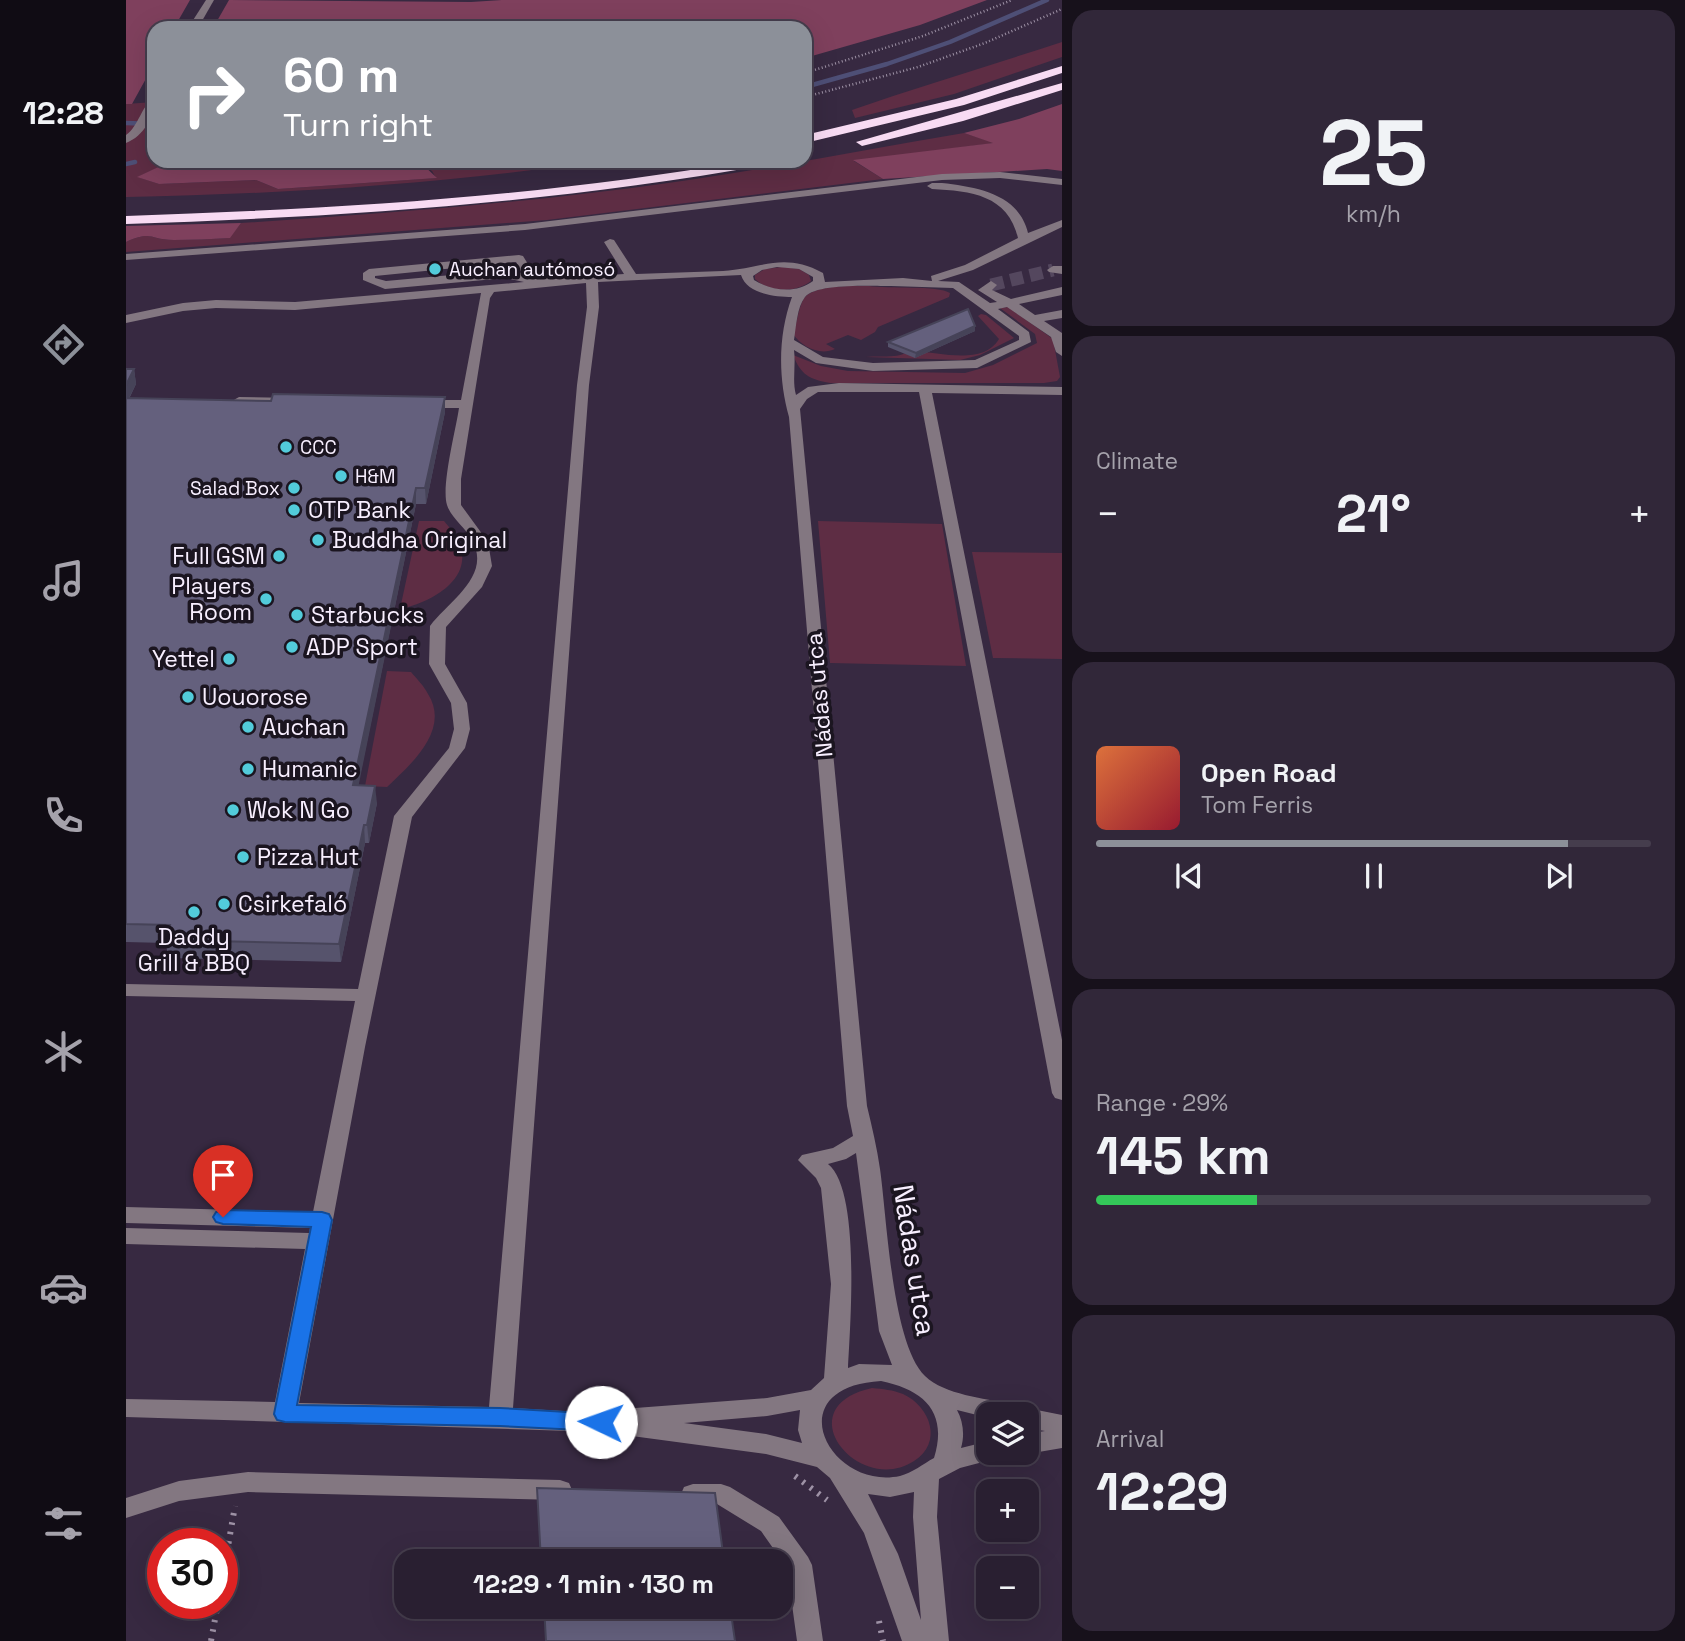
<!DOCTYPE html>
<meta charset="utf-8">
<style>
:root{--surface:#291f31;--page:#312739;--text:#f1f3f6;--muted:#a5a2ab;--line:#453d4d;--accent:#8c9099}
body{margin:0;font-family:"Space Grotesk",sans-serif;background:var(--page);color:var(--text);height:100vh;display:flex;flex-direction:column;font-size:26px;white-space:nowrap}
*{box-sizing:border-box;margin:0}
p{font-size:23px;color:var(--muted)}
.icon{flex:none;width:38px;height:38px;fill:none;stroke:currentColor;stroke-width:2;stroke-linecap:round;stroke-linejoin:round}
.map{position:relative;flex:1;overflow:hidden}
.drawer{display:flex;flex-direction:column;gap:10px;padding:10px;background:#17111b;width:623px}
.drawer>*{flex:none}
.guide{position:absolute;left:21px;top:21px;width:665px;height:147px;border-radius:21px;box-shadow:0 7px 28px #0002,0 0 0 2px var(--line);background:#8c9099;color:#fff;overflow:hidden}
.tools{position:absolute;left:850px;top:1402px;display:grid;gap:14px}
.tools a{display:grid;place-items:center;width:63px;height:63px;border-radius:14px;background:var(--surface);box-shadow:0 7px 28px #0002,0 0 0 2px var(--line);font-size:35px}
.speed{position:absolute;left:21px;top:1528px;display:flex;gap:14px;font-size:35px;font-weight:700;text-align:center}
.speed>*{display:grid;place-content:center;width:91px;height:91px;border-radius:50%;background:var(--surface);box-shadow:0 7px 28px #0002,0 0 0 2px var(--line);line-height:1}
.speed .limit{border:10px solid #d22;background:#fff;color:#111}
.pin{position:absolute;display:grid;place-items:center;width:60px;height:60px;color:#fff;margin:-72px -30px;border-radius:50% 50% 50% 0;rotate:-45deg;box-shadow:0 0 7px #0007}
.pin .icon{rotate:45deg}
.me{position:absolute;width:77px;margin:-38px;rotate:273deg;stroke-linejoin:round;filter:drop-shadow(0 0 5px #0008)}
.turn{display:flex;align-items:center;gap:24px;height:147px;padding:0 21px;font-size:32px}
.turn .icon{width:91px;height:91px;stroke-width:2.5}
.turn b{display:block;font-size:49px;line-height:60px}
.big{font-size:52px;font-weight:600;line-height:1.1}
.drawer .tile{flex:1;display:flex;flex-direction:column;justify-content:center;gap:10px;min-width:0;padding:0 24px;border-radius:21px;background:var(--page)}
.drawer .dial{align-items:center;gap:0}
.dial b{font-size:91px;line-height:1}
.song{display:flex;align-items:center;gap:21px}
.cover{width:84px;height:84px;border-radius:10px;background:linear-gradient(135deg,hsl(20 70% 55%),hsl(350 70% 35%))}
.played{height:7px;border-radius:4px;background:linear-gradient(90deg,var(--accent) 85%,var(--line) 85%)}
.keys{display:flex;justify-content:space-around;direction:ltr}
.heat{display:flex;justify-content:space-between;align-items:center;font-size:38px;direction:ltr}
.charge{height:10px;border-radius:5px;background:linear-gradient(90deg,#34c759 29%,var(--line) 0)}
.trip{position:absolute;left:268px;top:1549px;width:399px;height:70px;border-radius:21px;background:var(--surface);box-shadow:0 7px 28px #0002,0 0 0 2px var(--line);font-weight:600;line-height:70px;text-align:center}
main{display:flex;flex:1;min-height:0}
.tab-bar{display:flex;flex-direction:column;width:126px;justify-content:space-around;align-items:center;background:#100c14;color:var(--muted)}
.tab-bar .icon{width:49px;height:49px}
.tab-bar .on{color:var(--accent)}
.tab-bar b{font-size:32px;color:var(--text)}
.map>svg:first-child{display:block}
.green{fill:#5e2d44}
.forest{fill:#7f405d}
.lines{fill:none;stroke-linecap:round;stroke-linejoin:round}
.stream{stroke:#4e4f76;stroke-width:4.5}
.minor-tunnel{stroke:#54475e;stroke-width:13;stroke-dasharray:13 7;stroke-linecap:butt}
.path-far1{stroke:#9e92a6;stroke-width:2.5;stroke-dasharray:1 2.5;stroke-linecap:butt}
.path{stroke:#9e92a6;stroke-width:6;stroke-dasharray:2.5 7;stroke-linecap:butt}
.minor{fill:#837781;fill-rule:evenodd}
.highway{fill:#f8dbf3;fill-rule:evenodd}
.wall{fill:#56536c}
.shaded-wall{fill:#464358}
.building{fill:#64607d;stroke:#464358;stroke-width:2}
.route{fill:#1a73e8;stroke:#114b97;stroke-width:2}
.poi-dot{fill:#52cbda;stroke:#1b1520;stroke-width:2.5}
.labels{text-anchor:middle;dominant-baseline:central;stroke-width:7;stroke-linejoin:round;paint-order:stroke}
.far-poi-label{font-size:19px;fill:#f8efff;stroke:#1b1520;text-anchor:start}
.poi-label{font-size:23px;fill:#f8efff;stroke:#1b1520;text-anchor:start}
.street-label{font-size:23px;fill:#f8efff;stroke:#1b1520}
.near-street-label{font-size:28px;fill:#f8efff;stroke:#1b1520}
</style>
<main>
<nav class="tab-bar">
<b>12:28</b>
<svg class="icon on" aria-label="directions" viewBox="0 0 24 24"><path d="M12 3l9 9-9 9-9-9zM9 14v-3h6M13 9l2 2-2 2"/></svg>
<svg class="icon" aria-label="music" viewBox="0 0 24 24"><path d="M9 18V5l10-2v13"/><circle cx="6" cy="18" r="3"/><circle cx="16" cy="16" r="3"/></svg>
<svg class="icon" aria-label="phone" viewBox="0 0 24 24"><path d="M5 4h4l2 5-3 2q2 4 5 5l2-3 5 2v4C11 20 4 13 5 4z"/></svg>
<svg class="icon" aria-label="climate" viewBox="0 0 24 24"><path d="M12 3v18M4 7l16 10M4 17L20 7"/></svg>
<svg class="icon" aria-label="car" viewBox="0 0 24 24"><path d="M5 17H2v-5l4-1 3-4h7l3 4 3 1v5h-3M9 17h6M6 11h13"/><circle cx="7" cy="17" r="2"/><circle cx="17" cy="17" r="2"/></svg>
<svg class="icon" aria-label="filters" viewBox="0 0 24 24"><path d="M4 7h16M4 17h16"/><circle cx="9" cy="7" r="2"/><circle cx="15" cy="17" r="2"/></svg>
</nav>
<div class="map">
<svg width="936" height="1641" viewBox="0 0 936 1641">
<rect width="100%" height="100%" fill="#372941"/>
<g class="green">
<path d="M936,42v15l-108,37 -99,24 -3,-8c69,-24 140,-45 210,-68z"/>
<path d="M28,102v59h17l-33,16 21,7 97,-4 22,9 158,-11 -4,-7 -16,-10h184c-158,23 -315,33 -474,36v-93z"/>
<path d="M838,133l31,10 -141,18 29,18 -336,41 -421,32v-10c27,-12 23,-2 48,-2 18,0 37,-1 55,-2l12,-15c142,-9 285,-20 427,-40 100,-14 196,-33 296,-50z"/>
<path d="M656,267l17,2 10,6 2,6c-15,12 -42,12 -56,-2v-4l10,-6z"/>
<path d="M743,286c19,3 69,-1 81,7l-1,4 -71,30 -3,5 -14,8 -13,-5 -22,9 9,5c-15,7 -33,-2 -42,-15 4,-11 5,-24 10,-34 8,-16 50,-14 66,-14z"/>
<path d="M882,307l45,32 7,38 -3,4 -13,2h-214c-21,-4 -29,-8 -37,-28l28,11 27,5 117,2 28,-8 44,-22 -2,-9 -35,-26z"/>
<path d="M855,314l5,1 28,23 -34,17 -20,5 -94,-3c9,-1 18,0 28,-1 7,0 14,-5 21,-5 24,1 68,15 84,-12l-21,-23z"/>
<path d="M293,521h25c6,7 13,15 16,23 13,37 -31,59 -60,65z"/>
<polygon points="692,521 816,524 840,666 704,663"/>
<polygon points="846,552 936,553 936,659 867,658"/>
<path d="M261,671l24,1c6,7 13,14 17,22 23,36 -18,71 -41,93l-22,-1z"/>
<path d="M746,1388c11,1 21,2 31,6 28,13 40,49 11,67 -55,36 -129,-54 -42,-73z"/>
</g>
<g class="forest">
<polygon points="0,0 64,0 48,28 28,28 28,64 6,104 0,104"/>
<polygon points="103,0 345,2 376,0 861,0 794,25 679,58 679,28 87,28"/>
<polygon points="936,104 936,171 921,169 757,179 727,160 867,143 838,133 893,119"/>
<polygon points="45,161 293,161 311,178 152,189 130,180 33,184 11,177"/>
<path d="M115,223l-11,15c-19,1 -38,2 -56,2 -25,0 -21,-10 -48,2v-16z"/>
</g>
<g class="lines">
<g class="stream">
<polyline points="679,87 761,64 824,42 921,0"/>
<polyline points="0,123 28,124"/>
<polyline points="0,164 9,162"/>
</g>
<polyline class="minor-tunnel" points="865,285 927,270"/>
<g class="path-far1">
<polyline points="679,73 797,36 886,0"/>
<polyline points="679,97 792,67 859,43 936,9"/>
</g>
<g class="path">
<polyline points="451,1447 488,1449"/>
<polyline points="669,1476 701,1500"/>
<polyline points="96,1581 109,1506"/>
<polyline points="753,1621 757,1641"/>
<polyline points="85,1641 92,1603"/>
</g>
<g class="minor">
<polygon points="80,0 88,0 72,28 62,28"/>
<path d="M28,98c0,19 -10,38 -28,45v-8c13,-9 15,-29 28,-37z"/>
<polygon points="874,172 936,179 936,185 874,178 816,180 399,230 0,260 0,254 399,224 816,174"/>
<path d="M816,183c35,4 77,11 86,50l34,-13v7l-89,43 -35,11 21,1 31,21 7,-1 -19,-12 13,-9 6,4 -5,5 19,9 51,-12v8l-43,9 16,11 27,-5v8l-18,3 18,12v23l-6,-4 -5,-15 -44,-30 -9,2 31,23 2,10 -54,26 -104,3 -57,-8 -22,-13c2,16 -2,31 2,45l12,-8 31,-4 223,4v8l-130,-2 130,647v60l-7,-2 -3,-5 -133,-701h-101l-11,7 -7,10 67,697c5,21 10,42 13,63 7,49 12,175 45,207 20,19 59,22 85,28l10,7 7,-3 35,7v33l-35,6 -4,-2h4v-18l18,-3 -18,-3v-14h-38v4l-32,-8c6,11 8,25 4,38l28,-7v11h11l-2,6 -38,10 -21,11 -2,38 12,124h-47l-38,-108 -34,-55 -13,-11 -51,-13 -164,-22 -476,-15v-18l149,3 30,-153 -179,-5v-16l183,5 1,-5 -184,-5v-16l187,5 42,-211 -229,-5v-12l232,5 36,-173 55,-68 5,-19 -3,-26 -22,-39 1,-38c19,-25 62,-50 42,-86 -6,-12 -21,-22 -25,-35 -6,-19 9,-76 12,-97h-38l-7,-4 7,-4h40l20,-107 -186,17 -79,-2 -33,3 -57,12v-8l57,-12 33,-3 79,2 229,-20 -18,-4 -121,11 -22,-9v-7l6,-4 150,-14 4,1 8,13 19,10 74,-5 -20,-32 6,-3 4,1 22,34c29,-1 58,-2 87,-3 40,-3 61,-19 100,2l2,9 78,-4 29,3 -1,-5 34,-11 53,-27c-10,-43 -47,-47 -86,-49l-5,-3 5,-3zM390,262l6,11 -16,-3 -120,11 -11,-3v-2zM651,267l22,2 14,8v4c-17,13 -41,10 -59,-1l-1,-4 9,-6zM615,275c6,19 34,22 51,22 -14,38 -14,81 -3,120l58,689 6,30 -20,12 -31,7 -4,5 18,18 5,10 10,96 -7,94 -13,12 -44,8 -145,11 -9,5 -100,-6 76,-1023 10,-78 -1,-25zM460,283l1,24 -10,78 -88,1022 -190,-4 66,-356 47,-230 53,-69 5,-19 -3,-26 -22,-39 1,-37 36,-40 10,-21 -4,-24 -27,-37v-26l29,-181 4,-6zM765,286l62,2 66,48v4l-44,20 -102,3 -50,-6 -29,-17c2,-13 3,-33 11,-43 11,-14 68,-11 86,-11zM730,1153l23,178 13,34 -33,-1 -11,4c2,-41 13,-178 -20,-204l18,-5zM755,1381c44,9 67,32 53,77 -11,6 -22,15 -34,18 -71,15 -124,-89 -19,-95zM674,1410l-2,20 4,13 -36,-9 -82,-11 83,-7zM788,1492l-1,25 8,103 -23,-66 -30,-60 22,3z"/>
<polygon points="927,266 936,266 936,274 923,272 921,270"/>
<polygon points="113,397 169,398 176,402 169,406 108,404 106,401"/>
<polygon points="122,1472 434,1480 443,1483 446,1490 443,1497 434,1500 122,1492 53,1501 0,1518 0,1498 53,1481"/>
<polygon points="567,1484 595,1484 604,1487 653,1517 682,1557 686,1565 697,1641 671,1641 661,1568 635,1531 591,1504 567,1504 558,1501 555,1494 558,1487"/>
</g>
<g class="highway">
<polygon points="936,66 936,73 838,105 679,143 679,135 830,99"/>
<polygon points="936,83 936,90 837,121 736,146 730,142"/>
<path d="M619,161h27l-6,4c-212,38 -425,52 -640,59v-8c207,-7 414,-19 619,-55z"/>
</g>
</g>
<g class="wall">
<polygon points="849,326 849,331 789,358 762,347 762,342"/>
<polygon points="0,369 8,369 10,384 3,399 145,401 319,397 319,412 300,504 290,504 232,785 251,803 243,843 239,843 215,962 42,958 40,943 0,942"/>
</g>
<g class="shaded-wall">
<polygon points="849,326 849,331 789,358 790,353"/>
<polygon points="8,369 10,384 0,404 0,385"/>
<polygon points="319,397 319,412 300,504 299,488"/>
<polygon points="290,488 290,504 229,803 227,785"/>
<polygon points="249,786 251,803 243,843 241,825"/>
<polygon points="238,825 239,843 215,962 213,944"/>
</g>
<g class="building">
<polygon points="842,309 849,326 790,353 762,342"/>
<polygon points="0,369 8,369 0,385"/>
<polygon points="147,394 319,397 299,488 290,488 227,785 249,786 241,825 238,825 213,944 40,940 44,925 0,924 0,398 145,401"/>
<polygon points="411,1488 589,1493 598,1561 415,1561"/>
<polygon points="418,1606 604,1606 609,1641 420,1641"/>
</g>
<polygon class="route" points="97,1210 196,1212 203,1214 206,1220 171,1405 374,1408 475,1414 483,1416 486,1422 483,1428 475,1431 374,1426 159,1422 151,1420 148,1414 185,1227 97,1224 90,1222 87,1217 90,1212"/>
<g class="poi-dot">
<circle cx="309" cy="269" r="7"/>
<circle cx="160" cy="447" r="7"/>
<circle cx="215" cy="476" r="7"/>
<circle cx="168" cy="488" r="7"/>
<circle cx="168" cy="510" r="7"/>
<circle cx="192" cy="540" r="7"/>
<circle cx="153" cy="556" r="7"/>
<circle cx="140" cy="599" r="7"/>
<circle cx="171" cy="615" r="7"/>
<circle cx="166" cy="647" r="7"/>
<circle cx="103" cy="659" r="7"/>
<circle cx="62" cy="697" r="7"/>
<circle cx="122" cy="727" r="7"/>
<circle cx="122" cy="769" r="7"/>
<circle cx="107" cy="810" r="7"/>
<circle cx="117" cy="857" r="7"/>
<circle cx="98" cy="904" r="7"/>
<circle cx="68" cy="912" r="7"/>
</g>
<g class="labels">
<g class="far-poi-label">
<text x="323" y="269">Auchan autómosó</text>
<text x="174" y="447">CCC</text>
<text x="229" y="476">H&amp;M</text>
<text x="154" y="488" text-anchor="end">Salad Box</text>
</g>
<g class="poi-label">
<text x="182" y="510">OTP Bank</text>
<text x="206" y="540">Buddha Original</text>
<text x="139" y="556" text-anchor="end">Full GSM</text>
<text x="126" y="586" text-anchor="end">Players<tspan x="126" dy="26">Room</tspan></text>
<text x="185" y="615">Starbucks</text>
<text x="180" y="647">ADP Sport</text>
<text x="89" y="659" text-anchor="end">Yettel</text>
<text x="76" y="697">Uouorose</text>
<text x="136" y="727">Auchan</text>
<text x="136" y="769">Humanic</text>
<text x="121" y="810">Wok N Go</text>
<text x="131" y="857">Pizza Hut</text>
<text x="112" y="904">Csirkefaló</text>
<text x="68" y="937" text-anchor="middle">Daddy<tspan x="68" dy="26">Grill &amp; BBQ</tspan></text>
</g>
<g class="street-label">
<text transform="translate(693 695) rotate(-95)">Nádas utca</text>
</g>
<g class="near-street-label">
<text transform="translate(789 1260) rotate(81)">Nádas utca</text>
</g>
</g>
</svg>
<div class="tools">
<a><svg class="icon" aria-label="layers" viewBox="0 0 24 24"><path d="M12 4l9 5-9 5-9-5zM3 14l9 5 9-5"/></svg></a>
<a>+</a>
<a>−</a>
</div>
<div class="speed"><div class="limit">30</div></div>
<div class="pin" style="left:97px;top:1217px;background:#d93025"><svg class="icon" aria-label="arrive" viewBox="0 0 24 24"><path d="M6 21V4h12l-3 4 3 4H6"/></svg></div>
<svg class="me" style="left:475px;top:1422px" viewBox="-20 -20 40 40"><circle r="19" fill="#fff"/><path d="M0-13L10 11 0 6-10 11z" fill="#1a73e8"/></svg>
<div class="trip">12:29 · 1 min · 130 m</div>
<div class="guide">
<div class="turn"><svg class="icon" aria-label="right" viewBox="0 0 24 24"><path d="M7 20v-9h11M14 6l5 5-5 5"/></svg><div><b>60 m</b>Turn right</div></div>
</div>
</div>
<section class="drawer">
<div class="tile dial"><b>25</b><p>km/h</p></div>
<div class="tile"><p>Climate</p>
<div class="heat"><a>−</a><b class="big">21°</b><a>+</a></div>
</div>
<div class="tile">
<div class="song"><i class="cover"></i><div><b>Open Road</b><p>Tom Ferris</p></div></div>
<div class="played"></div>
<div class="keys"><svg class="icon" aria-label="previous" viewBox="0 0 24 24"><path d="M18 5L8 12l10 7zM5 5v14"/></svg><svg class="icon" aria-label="pause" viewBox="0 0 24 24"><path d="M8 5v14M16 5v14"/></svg><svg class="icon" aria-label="next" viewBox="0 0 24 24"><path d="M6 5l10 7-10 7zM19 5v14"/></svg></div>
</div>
<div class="tile"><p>Range · 29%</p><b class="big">145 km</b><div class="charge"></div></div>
<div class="tile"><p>Arrival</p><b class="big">12:29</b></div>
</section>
</main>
